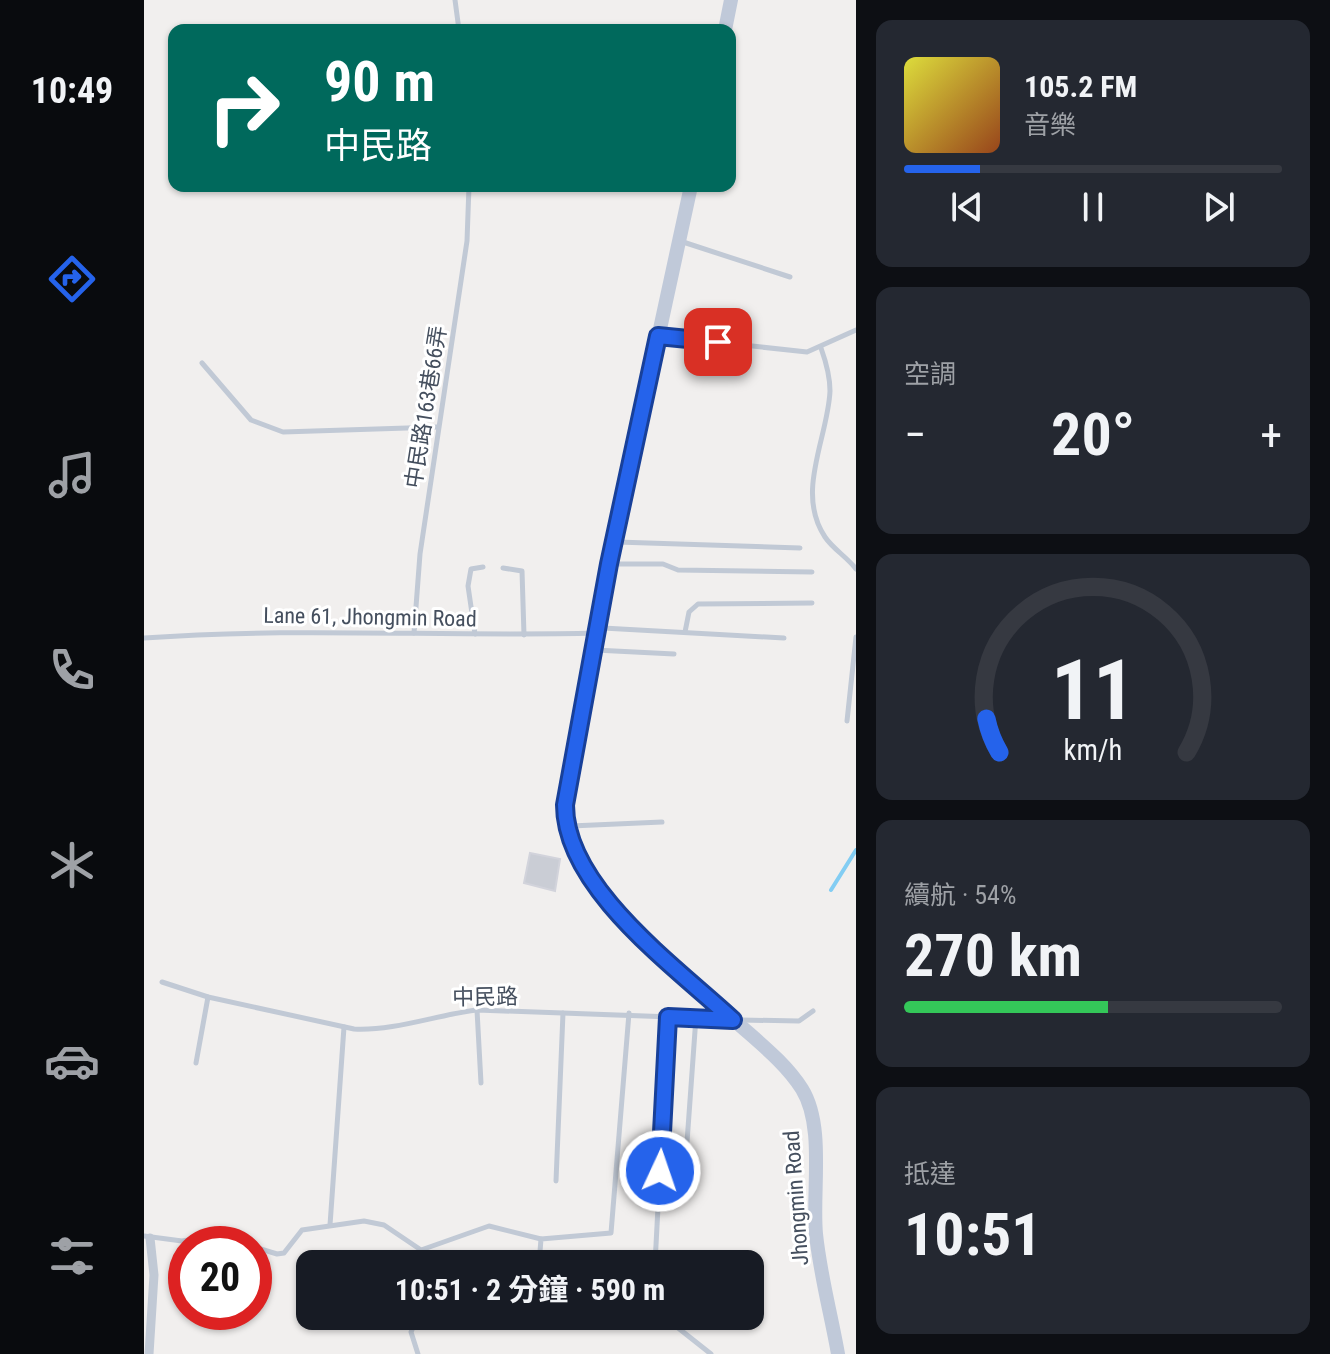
<!DOCTYPE html>
<html lang="zh-TW">
<meta charset="utf-8">
<style>
:root{--surface:#171b24;--page:#242831;--text:#f1f3f6;--muted:#9ea1a6;--line:#363941;--accent:#2563eb}
body{margin:0;font-family:"Roboto Condensed","Noto Sans TC",sans-serif;background:var(--page);color:var(--text);height:100vh;display:flex;flex-direction:column;font-size:30px;white-space:nowrap}
*{box-sizing:border-box;margin:0}
p{font-size:26px;color:var(--muted)}
.icon{flex:none;width:44px;height:44px;fill:none;stroke:currentColor;stroke-width:2;stroke-linecap:round;stroke-linejoin:round}
.map{position:relative;flex:1;overflow:hidden}
.drawer{display:flex;flex-direction:column;gap:20px;padding:20px;background:#0d0f14;width:474px}
.drawer>*{flex:none}
.banner{position:absolute;left:24px;top:24px;width:568px;height:168px;border-radius:16px;box-shadow:0 2px 6px #0004;background:#00695c;color:#fff;overflow:hidden}
.speed{position:absolute;left:24px;top:1226px;display:flex;gap:16px;font-size:40px;font-weight:700;text-align:center}
.speed>*{display:grid;place-content:center;width:104px;height:104px;border-radius:50%;background:var(--surface);box-shadow:0 2px 6px #0004;line-height:1}
.speed .limit{border:12px solid #d22;background:#fff;color:#111}
.pin{position:absolute;display:grid;place-items:center;width:68px;height:68px;color:#fff;margin:-34px;border-radius:16px;box-shadow:0 4px 12px #0006}
.me{position:absolute;width:88px;margin:-44px;rotate:3deg;stroke-linejoin:round;filter:drop-shadow(0 0 6px #0008)}
.turn{display:flex;align-items:center;gap:28px;height:168px;padding:0 24px;font-size:36px}
.turn .icon{width:104px;height:104px;stroke-width:2.5}
.turn b{display:block;font-size:56px;line-height:68px}
.big{font-size:60px;font-weight:700;line-height:1.1}
.drawer .card{flex:1;display:flex;flex-direction:column;justify-content:center;gap:12px;min-width:0;padding:0 28px;border-radius:16px;background:var(--page)}
.drawer .dial{align-items:center;gap:0}
.dial svg{height:208px;overflow:visible;fill:none;stroke:var(--line);stroke-width:7;stroke-linecap:round;text-anchor:middle}
.dial text{fill:var(--text);stroke:none}
.song{display:flex;align-items:center;gap:24px}
.cover{width:96px;height:96px;border-radius:12px;background:linear-gradient(135deg,hsl(60 70% 55%),hsl(20 70% 35%))}
.played{height:8px;border-radius:4px;background:linear-gradient(90deg,var(--accent) 20%,var(--line) 20%)}
.keys{display:flex;justify-content:space-around;direction:ltr}
.heat{display:flex;justify-content:space-between;align-items:center;font-size:44px;direction:ltr}
.charge{height:12px;border-radius:6px;background:linear-gradient(90deg,#34c759 54%,var(--line) 0)}
.trip{position:absolute;left:152px;top:1250px;width:468px;height:80px;border-radius:16px;background:var(--surface);box-shadow:0 2px 6px #0004;font-weight:700;line-height:80px;text-align:center}
main{display:flex;flex:1;min-height:0}
.tab-bar{display:flex;flex-direction:column;width:144px;justify-content:space-around;align-items:center;background:#090b0e;color:var(--muted)}
.tab-bar .icon{width:56px;height:56px}
.tab-bar .on{color:var(--accent)}
.tab-bar b{font-size:36px;color:var(--text)}
.map>svg:first-child{display:block}
.lines{fill:none;stroke-linecap:round;stroke-linejoin:round}
.stream{stroke:#83cdf3;stroke-width:4}
.building{fill:#cacdd5;stroke:#d2d3db;stroke-width:2}
.lane{stroke:#c1c9d5;stroke-width:5}
.street{stroke:#c1c9d5;stroke-width:9}
.secondary{stroke:#c0c9d9;stroke-width:14}
.route-casing{stroke:#184099;stroke-width:20}
.route{stroke:#2563eb;stroke-width:14}
.labels{text-anchor:middle;dominant-baseline:central;stroke-width:6;stroke-linejoin:round;paint-order:stroke}
.street-label{font-size:22px;fill:#454f5e;stroke:#fff}
</style>
<main>
<nav class="tab-bar">
<b>10:49</b>
<svg class="icon on" aria-label="directions" viewBox="0 0 24 24"><path d="M12 3l9 9-9 9-9-9zM9 14v-3h6M13 9l2 2-2 2"/></svg>
<svg class="icon" aria-label="music" viewBox="0 0 24 24"><path d="M9 18V5l10-2v13"/><circle cx="6" cy="18" r="3"/><circle cx="16" cy="16" r="3"/></svg>
<svg class="icon" aria-label="phone" viewBox="0 0 24 24"><path d="M5 4h4l2 5-3 2q2 4 5 5l2-3 5 2v4C11 20 4 13 5 4z"/></svg>
<svg class="icon" aria-label="climate" viewBox="0 0 24 24"><path d="M12 3v18M4 7l16 10M4 17L20 7"/></svg>
<svg class="icon" aria-label="car" viewBox="0 0 24 24"><path d="M5 17H2v-5l4-1 3-4h7l3 4 3 1v5h-3M9 17h6M6 11h13"/><circle cx="7" cy="17" r="2"/><circle cx="17" cy="17" r="2"/></svg>
<svg class="icon" aria-label="filters" viewBox="0 0 24 24"><path d="M4 7h16M4 17h16"/><circle cx="9" cy="7" r="2"/><circle cx="15" cy="17" r="2"/></svg>
</nav>
<div class="map">
<svg width="712" height="1354" viewBox="0 0 712 1354">
<rect width="100%" height="100%" fill="#f1efee"/>
<g class="lines">
<polyline class="stream" points="687,890 712,850"/>
</g>
<polygon class="building" points="386,853 416,859 411,891 380,883"/>
<g class="lines">
<g class="lane">
<polyline points="311,0 315,30"/>
<polyline points="536,241 646,277"/>
<polyline points="515,336 663,352 712,330"/>
<path d="M677,348c5,14 9,27 9,43 -2,47 -35,101 -5,146 8,12 22,20 31,32"/>
<polyline points="58,363 107,420 139,432 294,427"/>
<polyline points="473,542 656,548"/>
<polyline points="466,564 519,564 534,570 668,572"/>
<polyline points="359,568 378,571 380,635"/>
<polyline points="541,632 545,612 554,604 668,603"/>
<polyline points="270,633 276,554 323,241 325,186"/>
<polyline points="331,634 324,586 327,569 339,567"/>
<path d="M0,638c151,-11 301,-1 452,-5l7,-5 181,10"/>
<polyline points="451,650 530,654"/>
<polyline points="703,721 712,637"/>
<polyline points="427,826 518,822"/>
<path d="M18,982l46,15 146,32c41,2 82,-14 123,-19l250,9"/>
<polyline points="333,1010 337,1083"/>
<polyline points="597,1020 655,1021 669,1011"/>
<polyline points="52,1063 64,997"/>
<polyline points="412,1181 419,1013"/>
<polyline points="540,1184 552,1017"/>
<polyline points="186,1225 200,1027"/>
<polyline points="0,1236 38,1241 92,1233 108,1244"/>
<polyline points="110,1247 133,1254 140,1253 158,1230 220,1221 240,1225 277,1250 345,1226 397,1239"/>
<polyline points="395,1264 397,1239 467,1233 485,1013"/>
<polyline points="511,1264 524,1017"/>
<polyline points="519,1316 567,1354"/>
<polyline points="274,1354 267,1332 272,1321 282,1316"/>
</g>
<polyline class="street" points="5,1354 10,1275 6,1238"/>
<g class="secondary">
<polyline points="581,30 587,0"/>
<path d="M547,186l-82,378 -44,241c1,81 111,164 169,215 23,21 51,42 68,69 23,37 10,102 14,145 4,40 15,80 22,120"/>
</g>
</g>
<g class="lines">
<defs>
<path id="route" d="M516,1171l8,-154 65,3c-57,-53 -168,-132 -168,-215l44,-241 49,-228 60,6"/>
</defs>
<use href="#route" class="route-casing"/>
<use href="#route" class="route"/>
</g>
<g class="labels">
<g class="street-label">
<text transform="translate(282 407) rotate(-81)">中民路163巷66弄</text>
<text transform="translate(226 617) rotate(1)">Lane 61, Jhongmin Road</text>
<text transform="translate(341 997) rotate(-1)">中民路</text>
<text transform="translate(652 1198) rotate(-94)">Jhongmin Road</text>
</g>
</g>
</svg>
<div class="speed"><div class="limit">20</div></div>
<div class="pin" style="left:574px;top:342px;background:#d93025"><svg class="icon" aria-label="arrive" viewBox="0 0 24 24"><path d="M6 21V4h12l-3 4 3 4H6"/></svg></div>
<svg class="me" style="left:516px;top:1171px" viewBox="-20 -20 40 40"><circle r="17" fill="#2563eb" stroke="#fff" stroke-width="3"/><path d="M0-11L8 9 0 5-8 9z" fill="#fff"/></svg>
<div class="trip">10:51 · 2 分鐘 · 590 m</div>
<div class="banner">
<div class="turn"><svg class="icon" aria-label="right" viewBox="0 0 24 24"><path d="M7 20v-9h11M14 6l5 5-5 5"/></svg><div><b>90 m</b>中民路</div></div>
</div>
</div>
<section class="drawer">
<div class="card">
<div class="song"><i class="cover"></i><div><b>105.2 FM</b><p>音樂</p></div></div>
<div class="played"></div>
<div class="keys"><svg class="icon" aria-label="previous" viewBox="0 0 24 24"><path d="M18 5L8 12l10 7zM5 5v14"/></svg><svg class="icon" aria-label="pause" viewBox="0 0 24 24"><path d="M8 5v14M16 5v14"/></svg><svg class="icon" aria-label="next" viewBox="0 0 24 24"><path d="M6 5l10 7-10 7zM19 5v14"/></svg></div>
</div>
<div class="card"><p>空調</p>
<div class="heat"><a>−</a><b class="big">20°</b><a>+</a></div>
</div>
<div class="card dial"><svg viewBox="0 0 100 80">
<path d="M14 69A42 42 0 1 1 86 69"/>
<path d="M14 69A42 42 0 0 1 9 56" stroke="#2563eb"/>
<text x="50" y="56" font-size="32" font-weight="700">11</text>
<text x="50" y="72" font-size="11">km/h</text>
</svg></div>
<div class="card"><p>續航 · 54%</p><b class="big">270 km</b><div class="charge"></div></div>
<div class="card"><p>抵達</p><b class="big">10:51</b></div>
</section>
</main>
